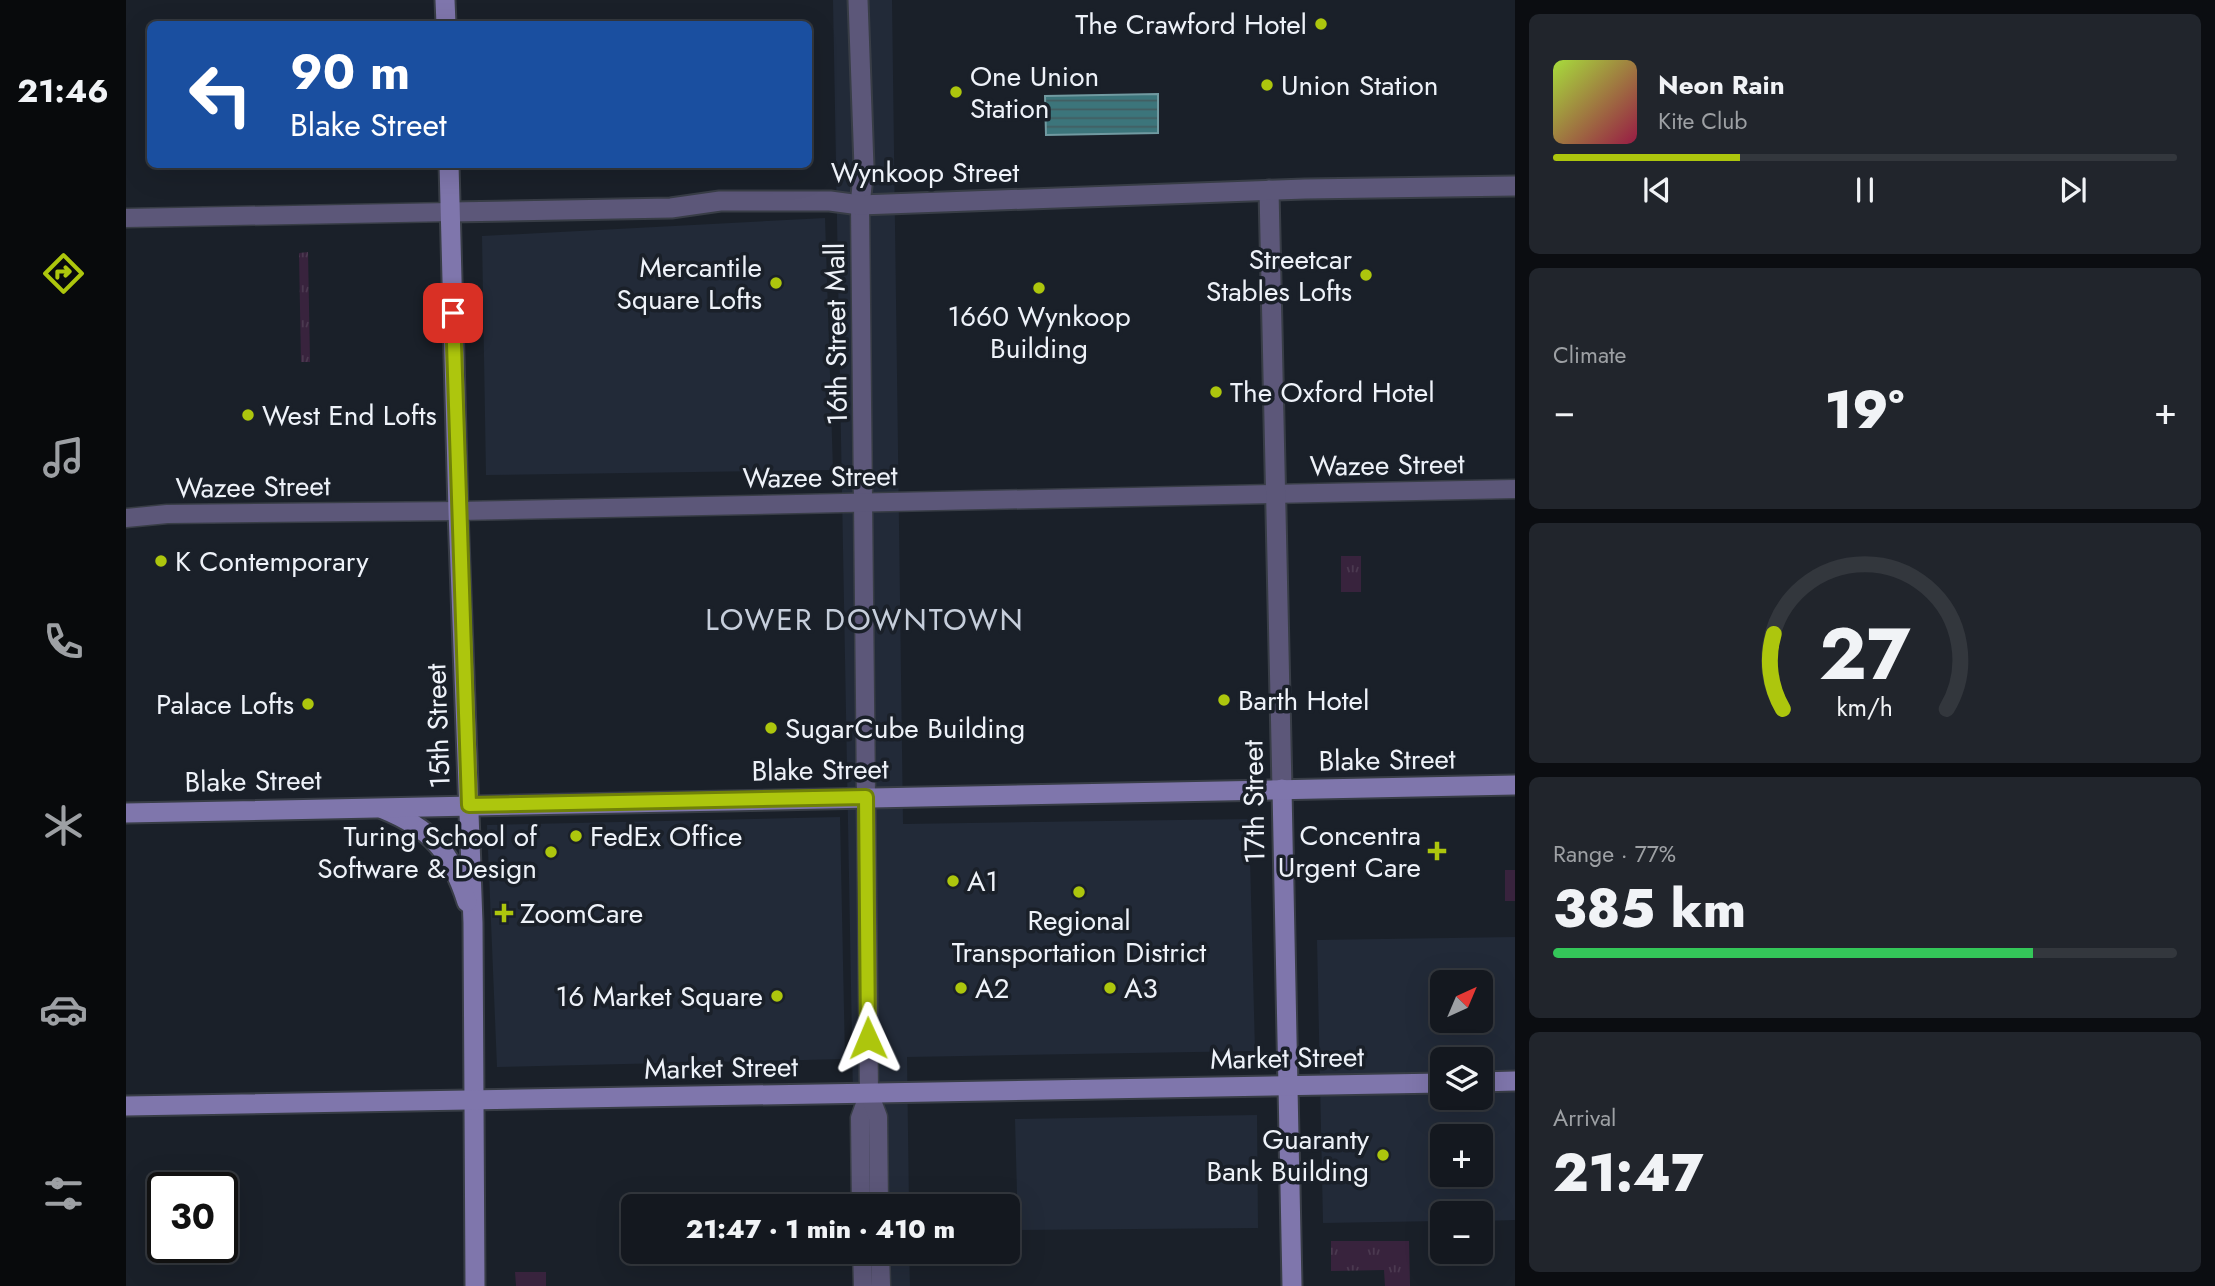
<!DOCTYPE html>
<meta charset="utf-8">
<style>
:root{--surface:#14181f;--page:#21252c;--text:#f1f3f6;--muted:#9da0a4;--line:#33373d;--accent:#adc60d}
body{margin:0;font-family:Jost,sans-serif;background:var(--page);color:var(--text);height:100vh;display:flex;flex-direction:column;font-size:26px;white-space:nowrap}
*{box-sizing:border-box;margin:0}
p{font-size:23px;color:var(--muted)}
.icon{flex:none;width:38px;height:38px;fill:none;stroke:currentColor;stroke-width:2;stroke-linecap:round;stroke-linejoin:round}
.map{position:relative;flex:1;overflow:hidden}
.details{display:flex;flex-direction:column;gap:14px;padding:14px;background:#0b0d11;width:700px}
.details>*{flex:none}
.guide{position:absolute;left:21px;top:21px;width:665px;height:147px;border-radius:10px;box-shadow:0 7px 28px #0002,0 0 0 2px var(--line);background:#1a4fa0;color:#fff;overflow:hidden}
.needle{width:46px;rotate:44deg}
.controls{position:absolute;left:1304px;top:970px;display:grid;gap:14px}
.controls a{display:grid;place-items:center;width:63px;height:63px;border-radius:10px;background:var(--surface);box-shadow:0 7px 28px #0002,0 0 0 2px var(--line);font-size:35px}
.speed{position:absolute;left:21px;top:1172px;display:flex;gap:14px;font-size:35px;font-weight:700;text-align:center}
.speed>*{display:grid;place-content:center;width:91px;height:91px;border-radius:50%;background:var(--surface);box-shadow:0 7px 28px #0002,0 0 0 2px var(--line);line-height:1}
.speed .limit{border:4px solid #111;border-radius:10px;background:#fff;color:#111}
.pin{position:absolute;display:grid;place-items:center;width:60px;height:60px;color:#fff;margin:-30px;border-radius:14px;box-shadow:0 4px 10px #0006}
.me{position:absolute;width:77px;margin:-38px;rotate:359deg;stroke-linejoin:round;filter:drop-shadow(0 0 5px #0008)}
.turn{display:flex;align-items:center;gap:24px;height:147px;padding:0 28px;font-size:32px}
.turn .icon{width:91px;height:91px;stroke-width:2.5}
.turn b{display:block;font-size:49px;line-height:60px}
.big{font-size:52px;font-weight:800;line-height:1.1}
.details .card{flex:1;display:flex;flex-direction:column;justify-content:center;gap:10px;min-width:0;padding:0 24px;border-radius:10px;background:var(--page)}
.details .dial{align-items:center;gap:0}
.dial svg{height:182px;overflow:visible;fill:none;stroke:var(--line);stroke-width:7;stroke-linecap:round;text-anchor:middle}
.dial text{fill:var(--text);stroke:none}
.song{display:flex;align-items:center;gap:21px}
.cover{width:84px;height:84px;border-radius:10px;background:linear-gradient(135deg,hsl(80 70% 55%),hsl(340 70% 35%))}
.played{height:7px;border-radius:4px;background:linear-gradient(90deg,var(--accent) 30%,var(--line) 30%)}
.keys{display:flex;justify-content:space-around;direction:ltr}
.heat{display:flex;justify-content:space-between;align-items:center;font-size:38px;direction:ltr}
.charge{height:10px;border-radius:5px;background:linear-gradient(90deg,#34c759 77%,var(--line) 0)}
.trip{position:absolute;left:495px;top:1194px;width:399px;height:70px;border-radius:10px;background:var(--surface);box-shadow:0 7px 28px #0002,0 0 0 2px var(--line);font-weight:800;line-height:70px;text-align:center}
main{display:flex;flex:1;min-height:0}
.tabs{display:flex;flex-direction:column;width:126px;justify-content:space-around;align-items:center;background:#080a0c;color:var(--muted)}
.tabs .icon{width:49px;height:49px}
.tabs .current{color:var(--accent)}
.tabs b{font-size:32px;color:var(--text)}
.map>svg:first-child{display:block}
.built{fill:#222a38;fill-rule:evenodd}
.grass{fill:url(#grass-tufts)}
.pitch{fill:#38233d}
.water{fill:url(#water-rules);stroke:#719aa1;stroke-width:2}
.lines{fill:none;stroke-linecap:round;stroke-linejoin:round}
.minor-casing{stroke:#383d46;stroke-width:21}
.tertiary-casing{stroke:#383d46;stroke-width:23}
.secondary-casing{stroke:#383d46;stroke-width:23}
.minor{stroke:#5c5779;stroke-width:18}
.tertiary{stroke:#5c5779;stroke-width:19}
.secondary{stroke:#7f76ac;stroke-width:19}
.route-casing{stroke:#708108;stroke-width:18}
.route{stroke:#adc60d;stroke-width:12}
.poi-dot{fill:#adc60d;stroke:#1a2029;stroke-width:2.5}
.labels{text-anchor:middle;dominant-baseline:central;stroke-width:7;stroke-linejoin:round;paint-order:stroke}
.poi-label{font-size:28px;fill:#eef2f9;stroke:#1a2029;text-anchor:start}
.street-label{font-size:28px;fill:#eef2f9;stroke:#1a2029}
.neighbourhood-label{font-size:30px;letter-spacing:2px;fill:#c6cedb;stroke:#1a2029}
</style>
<main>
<nav class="tabs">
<b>21:46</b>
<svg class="icon current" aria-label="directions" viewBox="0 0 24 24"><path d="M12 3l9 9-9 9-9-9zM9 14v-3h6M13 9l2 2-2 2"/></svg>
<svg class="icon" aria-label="music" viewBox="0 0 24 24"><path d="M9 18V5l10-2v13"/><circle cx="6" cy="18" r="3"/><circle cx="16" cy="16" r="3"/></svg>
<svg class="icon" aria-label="phone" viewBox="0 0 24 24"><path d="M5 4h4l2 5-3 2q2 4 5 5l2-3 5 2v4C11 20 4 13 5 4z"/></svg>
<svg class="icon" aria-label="climate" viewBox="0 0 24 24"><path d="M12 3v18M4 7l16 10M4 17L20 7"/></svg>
<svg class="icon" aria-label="car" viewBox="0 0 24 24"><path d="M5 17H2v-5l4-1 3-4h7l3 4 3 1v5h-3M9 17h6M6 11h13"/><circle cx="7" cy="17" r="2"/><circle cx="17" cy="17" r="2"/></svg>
<svg class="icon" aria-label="filters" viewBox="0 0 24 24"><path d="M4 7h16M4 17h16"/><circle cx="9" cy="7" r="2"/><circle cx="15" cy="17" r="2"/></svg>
</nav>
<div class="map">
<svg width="1389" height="1286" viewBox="0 0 1389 1286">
<defs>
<pattern id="grass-tufts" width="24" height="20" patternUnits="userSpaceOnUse" patternTransform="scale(1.75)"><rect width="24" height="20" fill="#38233d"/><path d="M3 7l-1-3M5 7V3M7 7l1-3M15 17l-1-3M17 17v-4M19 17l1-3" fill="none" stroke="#4b3950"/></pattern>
<pattern id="water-rules" width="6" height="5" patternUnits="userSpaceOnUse" patternTransform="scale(1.75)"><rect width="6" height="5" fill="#3c757b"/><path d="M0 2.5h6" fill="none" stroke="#425d61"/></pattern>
</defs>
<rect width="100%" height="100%" fill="#1a2029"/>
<g class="built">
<polygon points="707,0 766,0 777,824 1123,819 1129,1051 781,1057 783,1206 729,1206"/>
<polygon points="699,218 707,470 360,475 356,236"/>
<polygon points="714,817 719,1059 371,1067 361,825"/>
<path d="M1389,937v283l-34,1 -1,-8h-38v8l-119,2 -6,-283zM1316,982h38v38h-38zM1316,1059h38v38h-38zM1316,1136h38v38h-38z"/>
<polygon points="1131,1115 1132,1228 892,1230 889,1119"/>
<polygon points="730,1251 783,1251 784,1286 731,1286"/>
</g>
<g class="grass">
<polygon points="182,252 184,362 175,362 173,253"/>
<rect x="1215" y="556" width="20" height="36"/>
<polygon points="1283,1241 1284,1286 1259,1286 1258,1270 1205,1271 1205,1241"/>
</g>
<g class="pitch">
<rect x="1379" y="870" width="10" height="31"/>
<polygon points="389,1272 420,1272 420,1286 390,1286"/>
</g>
<polygon class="water" points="1032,94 1032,133 920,135 919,96"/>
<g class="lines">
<defs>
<g id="minor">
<polyline points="734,205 743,1093 734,1118 735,1206"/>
<polyline points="0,218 325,212"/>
<polyline points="0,518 41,514 332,511 1389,489"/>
<polyline points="743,1093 752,1117 753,1206"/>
<polyline points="736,1251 737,1286"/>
<polyline points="754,1251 755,1286"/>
</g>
<g id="tertiary">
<polyline points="732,0 738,167 734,205"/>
<polyline points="1143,190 1156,789"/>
<polyline points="325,212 545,208 594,201 704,201 734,205 1179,189 1389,186"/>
</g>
<g id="secondary">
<polyline points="319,0 320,24"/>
<polyline points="323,164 332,511 347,923 349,1286"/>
<polyline points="1156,789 1166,1286"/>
<path d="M257,809c49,20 68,43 84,93"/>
<polyline points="0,813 1389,785"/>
<polyline points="1354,1082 1389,1081"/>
<polyline points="0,1106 1316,1083"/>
</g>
</defs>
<use href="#minor" class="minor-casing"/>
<use href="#tertiary" class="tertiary-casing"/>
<use href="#secondary" class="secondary-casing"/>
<use href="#minor" class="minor"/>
<use href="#tertiary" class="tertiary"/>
<use href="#secondary" class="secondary"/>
</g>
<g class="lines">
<defs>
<polyline id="route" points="327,313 343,805 740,797 742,1038"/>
</defs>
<use href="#route" class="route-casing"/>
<use href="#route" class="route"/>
</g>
<g class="poi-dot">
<circle cx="1195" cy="24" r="7"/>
<circle cx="1141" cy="85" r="7"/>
<circle cx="830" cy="92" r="7"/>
<circle cx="1240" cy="275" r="7"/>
<circle cx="650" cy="283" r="7"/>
<circle cx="913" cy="288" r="7"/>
<circle cx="1090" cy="392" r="7"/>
<circle cx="122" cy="415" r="7"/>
<circle cx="35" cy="561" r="7"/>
<circle cx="1098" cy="700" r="7"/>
<circle cx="182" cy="704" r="7"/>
<circle cx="645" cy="728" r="7"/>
<circle cx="450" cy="836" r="7"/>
<path d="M1307.5 840.5h7v7h7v7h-7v7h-7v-7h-7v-7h7z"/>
<circle cx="425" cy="852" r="7"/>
<circle cx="827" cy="881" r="7"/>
<circle cx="953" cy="892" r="7"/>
<path d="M374.5 902.5h7v7h7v7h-7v7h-7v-7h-7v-7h7z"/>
<circle cx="835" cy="988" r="7"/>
<circle cx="984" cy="988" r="7"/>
<circle cx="651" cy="996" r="7"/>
<circle cx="1257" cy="1155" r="7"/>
</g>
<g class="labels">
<g class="poi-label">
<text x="1181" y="24" text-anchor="end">The Crawford Hotel</text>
<text x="844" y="76">One Union<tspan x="844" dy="32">Station</tspan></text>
<text x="1155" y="85">Union Station</text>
<text x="1226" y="259" text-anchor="end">Streetcar<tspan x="1226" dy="32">Stables Lofts</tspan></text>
<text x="636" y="267" text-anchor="end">Mercantile<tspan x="636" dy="32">Square Lofts</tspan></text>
<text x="913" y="316" text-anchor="middle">1660 Wynkoop<tspan x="913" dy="32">Building</tspan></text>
<text x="1104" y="392">The Oxford Hotel</text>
<text x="136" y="415">West End Lofts</text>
<text x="49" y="561">K Contemporary</text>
<text x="1112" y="700">Barth Hotel</text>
<text x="168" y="704" text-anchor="end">Palace Lofts</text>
<text x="659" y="728">SugarCube Building</text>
<text x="1295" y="835" text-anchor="end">Concentra<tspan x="1295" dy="32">Urgent Care</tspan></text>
<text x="411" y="836" text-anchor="end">Turing School of<tspan x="411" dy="32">Software &amp; Design</tspan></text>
<text x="464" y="836">FedEx Office</text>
<text x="841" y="881">A1</text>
<text x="394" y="913">ZoomCare</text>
<text x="953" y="920" text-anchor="middle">Regional<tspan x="953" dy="32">Transportation District</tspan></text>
<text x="849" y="988">A2</text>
<text x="998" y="988">A3</text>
<text x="637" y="996" text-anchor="end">16 Market Square</text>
<text x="1243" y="1139" text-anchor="end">Guaranty<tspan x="1243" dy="32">Bank Building</tspan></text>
</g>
<g class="street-label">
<text x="799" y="172">Wynkoop Street</text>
<text transform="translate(710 334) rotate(-91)">16th Street Mall</text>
<text transform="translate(1261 465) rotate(-1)">Wazee Street</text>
<text transform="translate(694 477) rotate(-1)">Wazee Street</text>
<text transform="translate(127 487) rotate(-1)">Wazee Street</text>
<text transform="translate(312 726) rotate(-92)">15th Street</text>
<text transform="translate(1261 760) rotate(-1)">Blake Street</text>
<text transform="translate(694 770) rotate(-1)">Blake Street</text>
<text transform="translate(127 781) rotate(-1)">Blake Street</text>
<text transform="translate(1128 802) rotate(-91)">17th Street</text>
<text transform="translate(1161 1058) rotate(-1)">Market Street</text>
<text transform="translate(595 1068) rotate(-1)">Market Street</text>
</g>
<g class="neighbourhood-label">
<text x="739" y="619">LOWER DOWNTOWN</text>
</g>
</g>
</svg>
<div class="controls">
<a><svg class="needle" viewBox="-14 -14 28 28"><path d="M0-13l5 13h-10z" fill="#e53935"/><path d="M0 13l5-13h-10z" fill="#9da0a4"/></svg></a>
<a><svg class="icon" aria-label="layers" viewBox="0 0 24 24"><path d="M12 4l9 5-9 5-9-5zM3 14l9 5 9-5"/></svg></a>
<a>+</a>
<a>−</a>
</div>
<div class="speed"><div class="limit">30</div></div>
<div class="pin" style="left:327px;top:313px;background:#d93025"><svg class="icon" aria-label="arrive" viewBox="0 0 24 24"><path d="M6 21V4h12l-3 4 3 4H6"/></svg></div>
<svg class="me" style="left:742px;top:1038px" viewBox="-20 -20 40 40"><path d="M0-17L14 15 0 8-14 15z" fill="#adc60d" stroke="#fff" stroke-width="4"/></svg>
<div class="trip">21:47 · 1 min · 410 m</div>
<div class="guide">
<div class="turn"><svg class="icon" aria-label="left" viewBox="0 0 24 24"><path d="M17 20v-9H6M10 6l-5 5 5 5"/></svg><div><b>90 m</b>Blake Street</div></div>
</div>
</div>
<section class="details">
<div class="card">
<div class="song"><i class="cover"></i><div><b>Neon Rain</b><p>Kite Club</p></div></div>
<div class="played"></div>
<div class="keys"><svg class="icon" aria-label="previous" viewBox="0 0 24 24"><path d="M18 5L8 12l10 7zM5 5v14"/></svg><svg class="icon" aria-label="pause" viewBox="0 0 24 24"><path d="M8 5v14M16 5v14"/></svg><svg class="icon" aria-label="next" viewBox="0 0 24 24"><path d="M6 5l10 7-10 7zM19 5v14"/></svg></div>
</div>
<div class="card"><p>Climate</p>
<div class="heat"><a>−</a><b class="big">19°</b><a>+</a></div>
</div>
<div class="card dial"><svg viewBox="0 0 100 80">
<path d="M14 69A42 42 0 1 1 86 69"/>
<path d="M14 69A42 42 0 0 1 10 36" stroke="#adc60d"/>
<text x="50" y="56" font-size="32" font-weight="700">27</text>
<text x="50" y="72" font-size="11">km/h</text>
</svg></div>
<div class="card"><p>Range · 77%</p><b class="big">385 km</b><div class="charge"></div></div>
<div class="card"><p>Arrival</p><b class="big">21:47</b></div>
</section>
</main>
